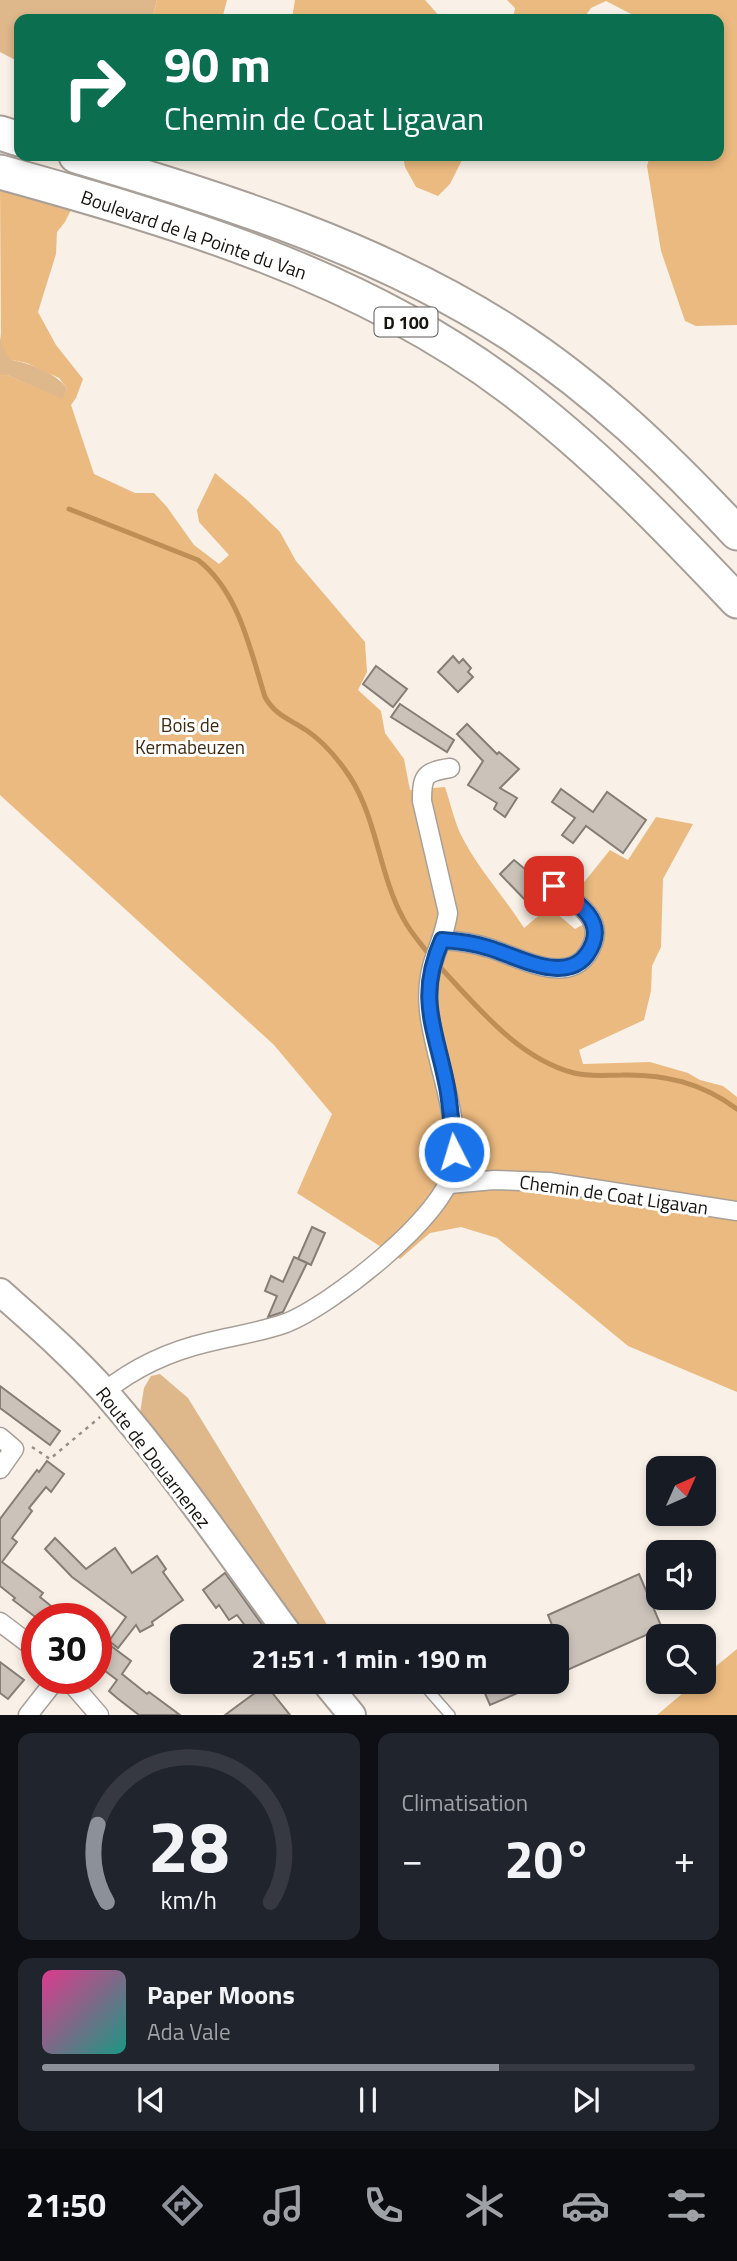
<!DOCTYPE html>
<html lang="fr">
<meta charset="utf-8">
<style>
:root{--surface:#171b24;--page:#20242c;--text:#f1f3f6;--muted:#9ea1a6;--line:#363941;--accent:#8c9099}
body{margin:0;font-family:"Titillium Web",sans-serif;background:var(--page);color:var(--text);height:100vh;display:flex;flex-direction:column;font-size:26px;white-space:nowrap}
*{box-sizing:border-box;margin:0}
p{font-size:23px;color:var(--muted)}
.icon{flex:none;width:38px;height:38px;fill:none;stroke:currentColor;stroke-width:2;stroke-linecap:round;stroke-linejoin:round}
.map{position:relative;height:1715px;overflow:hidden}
.details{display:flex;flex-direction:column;gap:18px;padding:18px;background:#0d0f14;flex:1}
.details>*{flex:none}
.top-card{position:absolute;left:14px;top:14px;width:710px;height:147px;border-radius:14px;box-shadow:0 4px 10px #0003;background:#0b6e4f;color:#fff;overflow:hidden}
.needle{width:46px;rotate:45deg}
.tools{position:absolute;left:646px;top:1456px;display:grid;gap:14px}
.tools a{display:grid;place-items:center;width:70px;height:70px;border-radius:14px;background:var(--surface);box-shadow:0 4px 10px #0003;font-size:35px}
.speed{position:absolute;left:21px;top:1603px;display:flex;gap:14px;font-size:35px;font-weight:700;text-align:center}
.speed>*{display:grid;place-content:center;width:91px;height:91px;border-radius:50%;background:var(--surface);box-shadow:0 4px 10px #0003;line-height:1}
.speed .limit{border:10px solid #d22;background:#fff;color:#111}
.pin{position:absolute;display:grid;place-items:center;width:60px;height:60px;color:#fff;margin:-30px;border-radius:14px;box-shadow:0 4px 10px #0006}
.me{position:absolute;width:77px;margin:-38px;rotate:355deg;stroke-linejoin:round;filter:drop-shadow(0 0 5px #0008)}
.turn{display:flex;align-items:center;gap:24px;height:147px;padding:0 35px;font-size:32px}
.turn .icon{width:91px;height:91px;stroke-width:2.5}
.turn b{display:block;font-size:49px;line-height:60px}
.big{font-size:52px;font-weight:700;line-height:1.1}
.details .widget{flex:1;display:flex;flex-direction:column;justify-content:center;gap:10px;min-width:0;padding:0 24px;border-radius:14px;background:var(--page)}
.details .dial{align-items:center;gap:0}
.dial svg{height:182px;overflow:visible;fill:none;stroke:var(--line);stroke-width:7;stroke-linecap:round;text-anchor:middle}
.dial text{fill:var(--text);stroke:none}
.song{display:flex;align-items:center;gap:21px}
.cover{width:84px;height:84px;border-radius:10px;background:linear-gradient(135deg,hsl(330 70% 55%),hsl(170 70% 35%))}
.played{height:7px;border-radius:4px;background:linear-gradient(90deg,var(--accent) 70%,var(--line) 70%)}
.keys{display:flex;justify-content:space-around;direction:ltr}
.heat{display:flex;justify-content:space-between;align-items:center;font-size:38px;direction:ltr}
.details .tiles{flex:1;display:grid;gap:18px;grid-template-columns:1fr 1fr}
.widget:last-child{grid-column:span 2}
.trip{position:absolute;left:170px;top:1624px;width:399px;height:70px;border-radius:14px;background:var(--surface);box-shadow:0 4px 10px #0003;font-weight:700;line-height:70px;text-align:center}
.tab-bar{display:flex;height:112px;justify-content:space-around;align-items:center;background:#090b0e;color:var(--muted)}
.tab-bar .icon{width:49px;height:49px}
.tab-bar .current{color:var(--accent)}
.tab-bar b{font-size:32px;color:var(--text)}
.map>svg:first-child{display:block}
.green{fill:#deb78b}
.forest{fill:#ebba80}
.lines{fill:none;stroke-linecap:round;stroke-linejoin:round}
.stream{stroke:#bd8e55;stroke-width:5}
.building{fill:#cbc3ba;stroke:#867e76;stroke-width:2}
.lane-casing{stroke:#a8a098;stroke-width:12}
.street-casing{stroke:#a8a098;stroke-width:21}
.secondary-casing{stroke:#a8a098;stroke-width:30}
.highway-casing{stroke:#a8a098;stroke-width:37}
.path{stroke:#958f88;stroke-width:2.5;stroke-dasharray:3.5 5;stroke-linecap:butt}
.lane{stroke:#fff;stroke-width:9}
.street{stroke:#fff;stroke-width:18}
.secondary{stroke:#fff;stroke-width:26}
.highway{stroke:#fff;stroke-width:33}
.route-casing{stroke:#114b97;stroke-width:18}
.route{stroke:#1a73e8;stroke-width:12}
.labels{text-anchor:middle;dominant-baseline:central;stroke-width:6;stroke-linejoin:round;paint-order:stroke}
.shield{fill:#fff;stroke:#5d5a58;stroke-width:2}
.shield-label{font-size:18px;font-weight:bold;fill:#171411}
.street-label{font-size:19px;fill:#171411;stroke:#fff}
.park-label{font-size:19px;fill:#3f2b11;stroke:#fff}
</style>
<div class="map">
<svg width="737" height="1715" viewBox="0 0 737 1715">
<rect width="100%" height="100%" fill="#f9f1e7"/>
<g class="green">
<polygon points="0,0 157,0 152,19 19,19 19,62 0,52"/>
<path d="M0,334l1,7 11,19c20,4 42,12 55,28l-4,12 -56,-25h-7z"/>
<polygon points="160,1374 188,1398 334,1636 303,1636 140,1413 144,1388 151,1376"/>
</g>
<g class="forest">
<polygon points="157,0 227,0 222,19 152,19"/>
<polygon points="295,0 425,0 442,19 292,19"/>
<polygon points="507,0 737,0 737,325 696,326 685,321 661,251 647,166 650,156 719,156 719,19 636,19 633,15 606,1 591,8 583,19 513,19 515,8"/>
<polygon points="403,156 464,156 450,184 438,196 416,187 405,167"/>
<path d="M0,185l74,19 -9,18 -8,10 -1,22 -18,58 18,33 27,34 -7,19 -5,7 23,69 41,19h19l13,14 27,38 25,19 10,-9 -30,-33 -2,-12 18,-37 32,27 33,32 16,29 69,81 2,30 -9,18 23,21 4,22 19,26 6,31 35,-3c5,15 9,32 15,46 17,35 44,63 64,95l25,-21 26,22 20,-11 -18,-27 33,-41 18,10 28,-43 37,7 -30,55 -2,68 -9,19 -1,25 -7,29 -65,30 4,14 67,-2 38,11 12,7 23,6 14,11v295l-109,-46 -131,-108 -36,-11 -31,6 -30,26 -103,-66 35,-79 -58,-69 -274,-250v-420h7l56,24 4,-11 -8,-10 -32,-15 -15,-3 -6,-6 -5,-13z"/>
<polygon points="737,1649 737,1715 657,1715 696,1682 704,1682 704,1676"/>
</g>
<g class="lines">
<g class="stream">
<path d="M69,509l129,51c41,32 52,89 67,137 10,18 24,22 41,33 18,12 32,29 44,47 27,42 29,97 53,141 7,14 19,27 28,39"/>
<path d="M438,965c39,41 79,93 136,108 15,4 33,2 48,2 43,-1 80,8 115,34"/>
</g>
</g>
<g class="building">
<polygon points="453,656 459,663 463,659 471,668 468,672 473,677 458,692 438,672"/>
<polygon points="376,666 407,689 393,707 363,684"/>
<polygon points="400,704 454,740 447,752 391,717"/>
<polygon points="467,724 497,754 499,752 519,769 500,788 517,798 505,817 494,809 497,803 468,785 483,761 457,734"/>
<polygon points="561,789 593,812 607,792 646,820 623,853 586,826 573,843 562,835 575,818 552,802"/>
<polygon points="514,860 543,884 545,892 531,906 500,874"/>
<polygon points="312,1227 325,1233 311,1265 298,1259"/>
<polygon points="294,1257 307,1263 283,1312 268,1317 277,1296 265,1291 271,1276 283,1282"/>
<polygon points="0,1386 60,1431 50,1445 0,1408"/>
<polygon points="47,1461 64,1474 51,1492 46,1487 29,1508 32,1511 12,1538 17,1542 2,1562 43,1593 40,1597 67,1619 38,1619 13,1600 15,1598 0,1586 0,1519 37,1470 39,1472"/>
<polygon points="55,1538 86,1569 115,1548 132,1573 157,1556 166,1569 163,1572 183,1600 152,1622 153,1625 140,1632 136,1625 118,1648 109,1641 126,1617 72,1577 45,1549"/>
<polygon points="225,1573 266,1630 258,1636 253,1636 237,1615 229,1620 219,1605 216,1608 203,1590"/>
<polygon points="639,1574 662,1628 556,1675 556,1635 548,1615"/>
<polygon points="96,1641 104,1647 107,1643 131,1661 122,1674 147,1694 149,1692 180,1715 139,1715 117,1698 109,1691 117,1680 96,1664"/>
<polygon points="0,1662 24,1680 8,1699 0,1693"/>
<polygon points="480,1682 543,1682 490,1705"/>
<polygon points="266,1685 290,1715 225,1715 248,1698"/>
</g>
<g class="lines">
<defs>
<polyline id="lane" points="421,1682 450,1715"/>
<g id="street">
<path d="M442,940c16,1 32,3 47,8 33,10 86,43 104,-5 10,-27 -21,-43 -39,-57"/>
<polyline points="449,1184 494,1180 549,1182 737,1211"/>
<path d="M104,1392c31,-25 66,-41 105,-50 25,-6 52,-10 77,-19 44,-17 160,-107 167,-155 8,-53 -18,-105 -24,-157 -2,-19 0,-39 7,-57 5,-14 10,-26 12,-41l-26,-112c0,-25 2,-29 28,-33"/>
<polyline points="0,1437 14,1449 0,1469"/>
<polyline points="0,1622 37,1650"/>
<polyline points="67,1678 99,1715"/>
<polyline points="28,1715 57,1678"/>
</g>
<g id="secondary">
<path d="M0,1292c36,32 73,64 105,100 67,77 125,162 185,244"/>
<polyline points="325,1682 352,1715"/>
</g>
<g id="highway">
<polyline points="0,133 19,139"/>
<path d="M76,156c150,45 302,92 435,178 85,55 157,125 226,199"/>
<path d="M0,172c177,49 360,103 509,215 84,63 156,138 228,214"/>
</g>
</defs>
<use href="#lane" class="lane-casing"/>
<use href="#street" class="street-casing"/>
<use href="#secondary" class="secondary-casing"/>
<use href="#highway" class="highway-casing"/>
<polyline class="path" points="32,1447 50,1459 100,1417"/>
<use href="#lane" class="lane"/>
<use href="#street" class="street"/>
<use href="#secondary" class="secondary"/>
<use href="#highway" class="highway"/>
</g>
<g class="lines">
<defs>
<path id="route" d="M454,1152c-2,-22 -3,-43 -7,-65 -11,-58 -31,-88 -5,-147 16,1 32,3 47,8 33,10 86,42 104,-5 10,-27 -21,-43 -39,-57"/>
</defs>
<use href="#route" class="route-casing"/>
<use href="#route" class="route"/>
</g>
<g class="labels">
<rect class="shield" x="374.5" y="307.5" width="63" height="29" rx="5"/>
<g class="shield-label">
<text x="406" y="322">D 100</text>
</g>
<g class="street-label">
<text transform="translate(194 234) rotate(19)">Boulevard de la Pointe du Van</text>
<text transform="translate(614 1194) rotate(8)">Chemin de Coat Ligavan</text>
<text transform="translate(154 1457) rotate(52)">Route de Douarnenez</text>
</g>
<g class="park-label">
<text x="190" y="724">Bois de<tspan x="190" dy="22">Kermabeuzen</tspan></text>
</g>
</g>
</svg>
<div class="tools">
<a><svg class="needle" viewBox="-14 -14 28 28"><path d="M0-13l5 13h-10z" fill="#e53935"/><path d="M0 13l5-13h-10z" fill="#9ea1a6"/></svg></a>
<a><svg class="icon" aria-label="sound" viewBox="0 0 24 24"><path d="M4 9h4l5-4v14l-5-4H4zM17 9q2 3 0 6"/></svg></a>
<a><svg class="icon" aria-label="search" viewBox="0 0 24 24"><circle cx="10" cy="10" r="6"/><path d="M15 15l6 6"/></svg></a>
</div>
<div class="speed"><div class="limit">30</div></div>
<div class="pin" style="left:554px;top:886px;background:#d93025"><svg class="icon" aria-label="arrive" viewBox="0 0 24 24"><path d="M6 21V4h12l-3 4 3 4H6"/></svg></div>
<svg class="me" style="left:454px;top:1152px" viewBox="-20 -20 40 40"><circle r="17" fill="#1a73e8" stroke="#fff" stroke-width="3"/><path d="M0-11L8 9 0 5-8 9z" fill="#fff"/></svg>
<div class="trip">21:51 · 1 min · 190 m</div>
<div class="top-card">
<div class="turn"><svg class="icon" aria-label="right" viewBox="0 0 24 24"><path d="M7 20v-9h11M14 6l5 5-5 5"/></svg><div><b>90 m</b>Chemin de Coat Ligavan</div></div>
</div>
</div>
<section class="details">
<div class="tiles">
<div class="widget dial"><svg viewBox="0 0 100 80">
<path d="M14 69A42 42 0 1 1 86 69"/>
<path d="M14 69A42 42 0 0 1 10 35" stroke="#8c9099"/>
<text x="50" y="56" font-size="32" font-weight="700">28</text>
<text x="50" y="72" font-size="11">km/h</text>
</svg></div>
<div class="widget"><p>Climatisation</p>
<div class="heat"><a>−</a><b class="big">20°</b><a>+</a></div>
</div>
<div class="widget">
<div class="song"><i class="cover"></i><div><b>Paper Moons</b><p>Ada Vale</p></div></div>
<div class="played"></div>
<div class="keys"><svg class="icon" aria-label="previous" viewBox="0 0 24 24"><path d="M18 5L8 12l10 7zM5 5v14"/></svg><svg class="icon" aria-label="pause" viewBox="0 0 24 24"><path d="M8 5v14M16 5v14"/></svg><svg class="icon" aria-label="next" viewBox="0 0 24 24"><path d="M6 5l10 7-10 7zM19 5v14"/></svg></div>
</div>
</div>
</section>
<nav class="tab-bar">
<b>21:50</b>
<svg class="icon current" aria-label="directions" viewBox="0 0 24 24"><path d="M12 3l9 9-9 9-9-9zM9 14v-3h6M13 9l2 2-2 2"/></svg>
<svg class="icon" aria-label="music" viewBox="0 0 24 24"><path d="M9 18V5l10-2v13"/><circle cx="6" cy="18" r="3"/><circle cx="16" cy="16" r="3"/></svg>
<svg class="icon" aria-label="phone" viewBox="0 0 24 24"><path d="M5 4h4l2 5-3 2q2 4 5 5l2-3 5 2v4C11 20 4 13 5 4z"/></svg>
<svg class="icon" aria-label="climate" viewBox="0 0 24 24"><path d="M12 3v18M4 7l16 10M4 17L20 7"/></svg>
<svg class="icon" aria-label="car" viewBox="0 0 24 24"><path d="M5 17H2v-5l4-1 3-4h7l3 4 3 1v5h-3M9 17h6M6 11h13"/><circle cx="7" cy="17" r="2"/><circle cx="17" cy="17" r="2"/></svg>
<svg class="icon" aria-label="filters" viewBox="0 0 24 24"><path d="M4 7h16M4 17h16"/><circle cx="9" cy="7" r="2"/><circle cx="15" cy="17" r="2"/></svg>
</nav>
